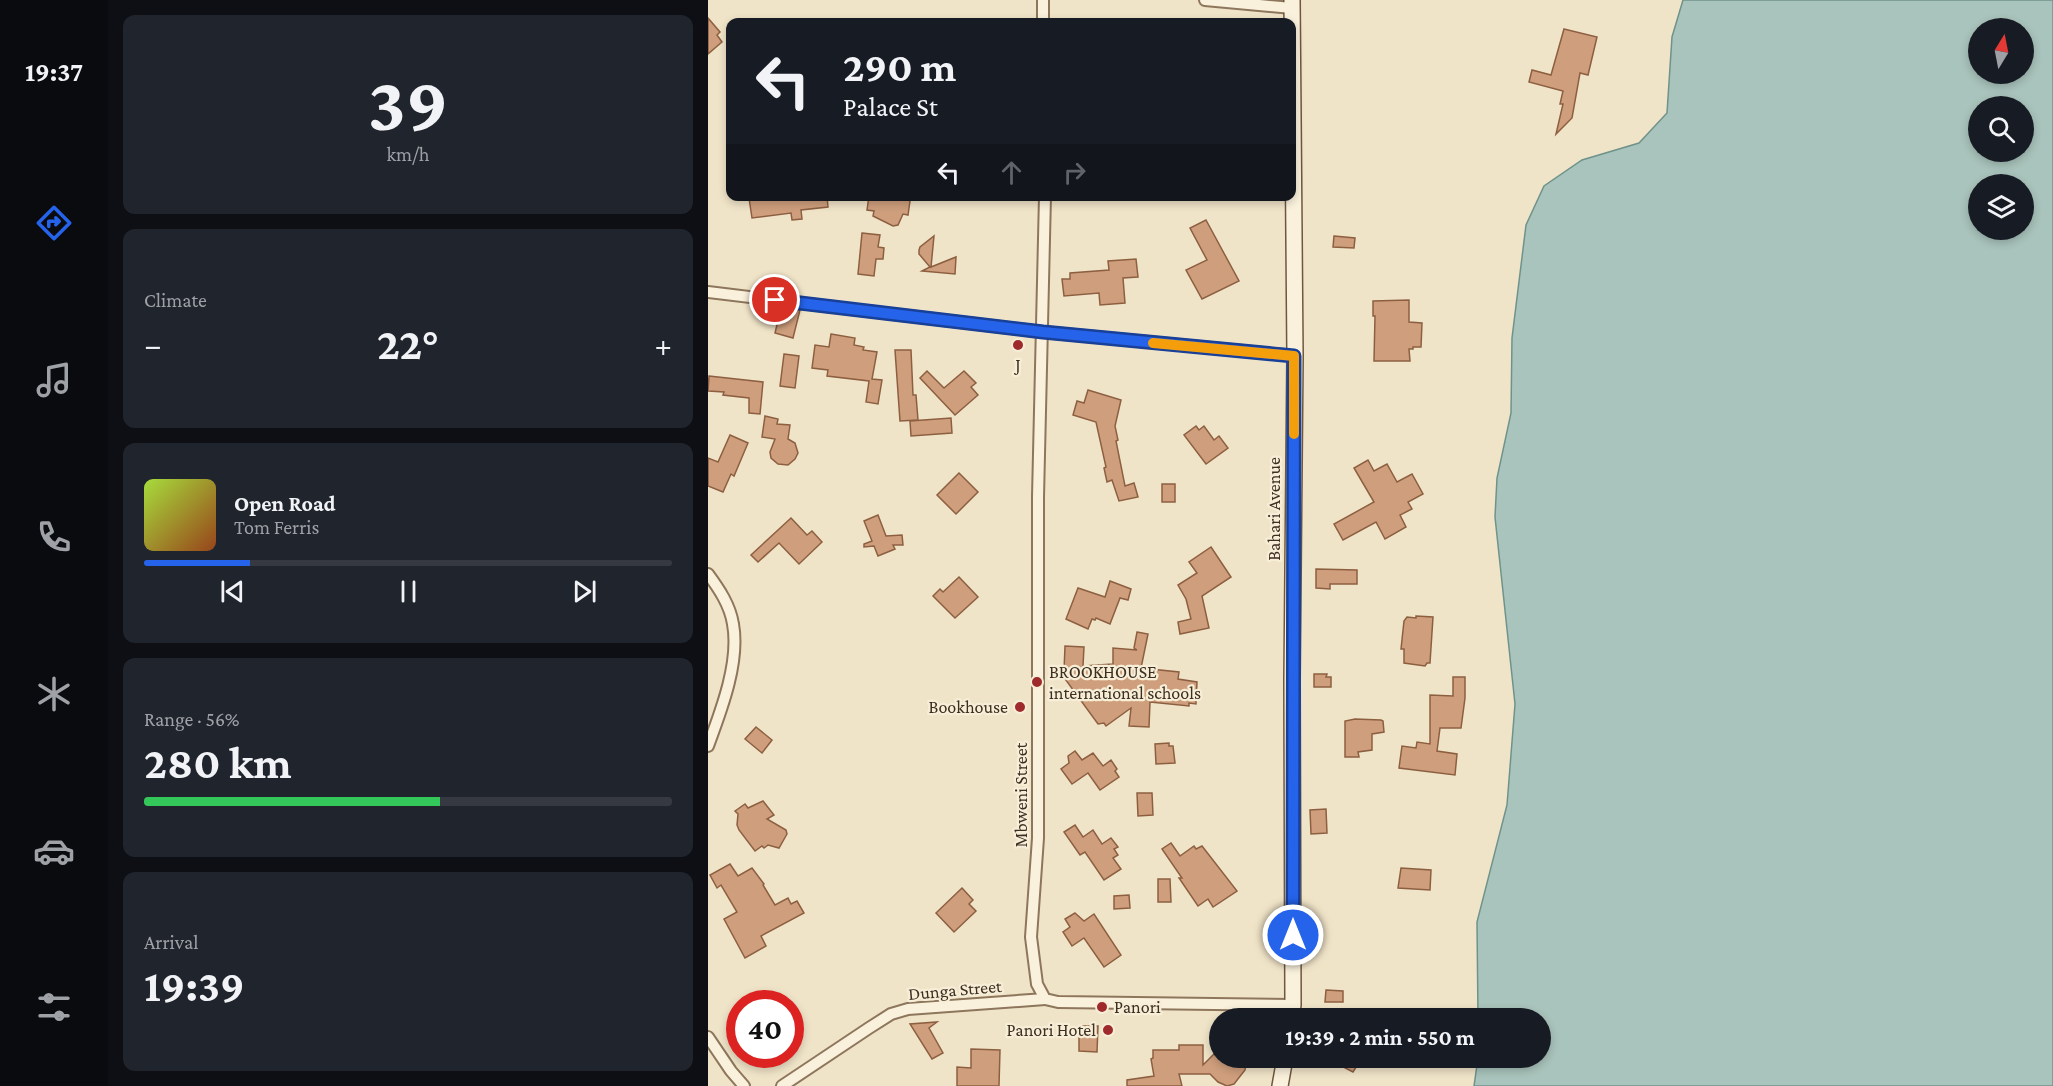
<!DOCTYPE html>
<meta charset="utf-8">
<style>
:root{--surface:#171b24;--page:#20242c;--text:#f1f3f6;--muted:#9ea1a6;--line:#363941;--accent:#2563eb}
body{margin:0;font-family:"Crimson Pro",serif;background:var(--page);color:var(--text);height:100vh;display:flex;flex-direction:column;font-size:22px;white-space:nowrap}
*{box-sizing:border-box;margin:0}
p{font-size:20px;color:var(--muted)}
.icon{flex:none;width:33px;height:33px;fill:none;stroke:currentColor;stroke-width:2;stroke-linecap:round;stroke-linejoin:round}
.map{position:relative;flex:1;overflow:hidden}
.side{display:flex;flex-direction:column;gap:15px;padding:15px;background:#0d0f14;width:600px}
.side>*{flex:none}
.banner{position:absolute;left:18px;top:18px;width:570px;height:183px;border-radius:12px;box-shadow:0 3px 9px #0003;background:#171b24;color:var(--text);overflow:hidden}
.needle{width:39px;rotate:10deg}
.tools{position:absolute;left:1260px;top:18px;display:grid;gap:12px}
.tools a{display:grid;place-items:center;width:66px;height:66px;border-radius:50%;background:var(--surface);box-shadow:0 3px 9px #0003;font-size:30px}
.speed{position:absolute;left:18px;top:990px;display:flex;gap:12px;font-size:30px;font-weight:700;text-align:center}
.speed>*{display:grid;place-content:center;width:78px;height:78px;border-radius:50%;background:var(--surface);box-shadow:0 3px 9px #0003;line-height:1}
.speed .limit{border:9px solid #d22;background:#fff;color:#111}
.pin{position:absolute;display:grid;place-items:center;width:51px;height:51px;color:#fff;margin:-26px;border:3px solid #fff;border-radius:50%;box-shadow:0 2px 6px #0007}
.me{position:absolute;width:66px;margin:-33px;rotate:0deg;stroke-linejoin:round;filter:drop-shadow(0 0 4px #0008)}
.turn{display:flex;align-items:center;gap:21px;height:126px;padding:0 18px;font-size:27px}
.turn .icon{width:78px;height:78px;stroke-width:2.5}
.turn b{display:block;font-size:42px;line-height:51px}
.lanes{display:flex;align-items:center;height:57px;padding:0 18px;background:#0003;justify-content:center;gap:30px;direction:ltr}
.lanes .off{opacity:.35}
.big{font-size:45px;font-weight:700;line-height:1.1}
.side .card{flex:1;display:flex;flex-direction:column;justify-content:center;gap:9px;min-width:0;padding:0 21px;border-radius:12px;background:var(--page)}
.side .dial{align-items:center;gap:0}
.dial b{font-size:78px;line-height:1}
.song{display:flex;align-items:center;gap:18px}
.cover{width:72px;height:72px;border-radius:9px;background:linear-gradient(135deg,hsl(80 70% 55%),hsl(20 70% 35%))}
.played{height:6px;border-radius:3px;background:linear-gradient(90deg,var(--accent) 20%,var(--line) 20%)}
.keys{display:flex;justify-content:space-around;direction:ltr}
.heat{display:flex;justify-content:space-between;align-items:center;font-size:33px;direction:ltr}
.charge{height:9px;border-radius:4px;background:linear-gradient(90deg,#34c759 56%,var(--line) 0)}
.trip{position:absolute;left:501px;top:1008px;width:342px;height:60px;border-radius:30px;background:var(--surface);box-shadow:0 3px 9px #0003;font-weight:700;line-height:60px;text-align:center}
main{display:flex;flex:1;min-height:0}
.tab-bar{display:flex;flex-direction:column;width:108px;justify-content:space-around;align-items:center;background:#090b0e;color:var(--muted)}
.tab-bar .icon{width:42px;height:42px}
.tab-bar .current{color:var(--accent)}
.tab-bar b{font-size:27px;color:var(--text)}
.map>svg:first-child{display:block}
.water{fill:#a9c4bc;stroke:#6f938a;stroke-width:1.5;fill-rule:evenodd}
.building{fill:#cf9f7d;stroke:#8d5f41;stroke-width:1.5}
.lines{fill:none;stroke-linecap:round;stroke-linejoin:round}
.street-casing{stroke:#8d765c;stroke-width:14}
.secondary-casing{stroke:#6f573f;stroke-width:18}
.street{stroke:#faf1dc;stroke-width:10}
.secondary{stroke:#faf1dc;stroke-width:15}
.route-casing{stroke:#184099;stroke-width:15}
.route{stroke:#2563eb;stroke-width:10}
.slow{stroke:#f59e0b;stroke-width:10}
.poi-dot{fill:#9e2a2b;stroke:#f7eed8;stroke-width:2}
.labels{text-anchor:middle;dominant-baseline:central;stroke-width:4.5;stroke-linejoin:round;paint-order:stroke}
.poi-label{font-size:18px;fill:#3d2e20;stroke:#f7eed8;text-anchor:start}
.street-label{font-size:18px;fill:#3d2e20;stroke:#f7eed8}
</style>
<main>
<nav class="tab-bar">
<b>19:37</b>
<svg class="icon current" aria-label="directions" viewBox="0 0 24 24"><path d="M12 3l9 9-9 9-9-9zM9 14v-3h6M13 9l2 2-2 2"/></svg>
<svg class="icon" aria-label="music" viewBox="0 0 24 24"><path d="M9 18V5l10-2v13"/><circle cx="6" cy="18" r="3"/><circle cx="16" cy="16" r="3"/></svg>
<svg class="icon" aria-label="phone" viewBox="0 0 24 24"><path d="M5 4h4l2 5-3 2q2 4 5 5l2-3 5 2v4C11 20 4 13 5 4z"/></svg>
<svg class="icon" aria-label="climate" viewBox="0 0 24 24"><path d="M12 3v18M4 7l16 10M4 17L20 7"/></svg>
<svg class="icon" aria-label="car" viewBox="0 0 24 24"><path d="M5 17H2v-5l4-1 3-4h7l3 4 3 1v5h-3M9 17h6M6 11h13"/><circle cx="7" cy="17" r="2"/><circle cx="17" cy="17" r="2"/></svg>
<svg class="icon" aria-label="filters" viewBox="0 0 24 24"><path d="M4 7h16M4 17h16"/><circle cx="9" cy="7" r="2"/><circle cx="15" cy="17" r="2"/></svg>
</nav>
<section class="side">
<div class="card dial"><b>39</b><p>km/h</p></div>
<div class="card"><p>Climate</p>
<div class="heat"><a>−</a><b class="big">22°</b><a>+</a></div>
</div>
<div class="card">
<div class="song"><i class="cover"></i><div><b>Open Road</b><p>Tom Ferris</p></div></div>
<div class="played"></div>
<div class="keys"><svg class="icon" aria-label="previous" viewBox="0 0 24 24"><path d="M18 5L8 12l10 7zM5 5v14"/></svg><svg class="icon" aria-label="pause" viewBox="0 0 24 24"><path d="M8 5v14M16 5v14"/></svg><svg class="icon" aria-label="next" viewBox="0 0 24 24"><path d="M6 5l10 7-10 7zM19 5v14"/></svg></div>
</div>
<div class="card"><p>Range · 56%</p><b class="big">280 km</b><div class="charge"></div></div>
<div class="card"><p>Arrival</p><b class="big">19:39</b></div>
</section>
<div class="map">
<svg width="1345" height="1086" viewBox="0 0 1345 1086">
<rect width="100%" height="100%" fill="#f0e4c8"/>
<path class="water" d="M975,0h370v1086h-579l4,-28h62v-40h-62l-1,-96 30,-117 8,-101 -20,-187 2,-39 14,-65 1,-75 14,-113 18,-39 38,-26 57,-17 28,-30 5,-76zM1270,28h46v46h-46zM1270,106h46v46h-46zM1270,184h46v46h-46z"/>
<g class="building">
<polygon points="0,18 12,32 9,35 14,42 0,54"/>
<polygon points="856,29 889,37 880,75 872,73 864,118 848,134 855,104 852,104 855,91 821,82 824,70 843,75"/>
<polygon points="52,196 119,196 120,207 93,210 94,219 84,220 83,213 44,218 41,198"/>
<polygon points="161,196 200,196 200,200 202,201 200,215 195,214 190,225 185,226 165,216 166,211 159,210"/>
<polygon points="498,220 531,281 494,299 478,270 499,260 482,228"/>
<polygon points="154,233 172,235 170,247 176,248 175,259 168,259 166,276 150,274"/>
<polygon points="226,236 223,267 248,257 247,274 214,271 222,267 211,254 211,250 212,247"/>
<polygon points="626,236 647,238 646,248 625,247"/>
<polygon points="428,259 430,277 415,278 417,303 392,305 391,293 356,296 354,279 362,279 362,273 401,270 400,261"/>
<polygon points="701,300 701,322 714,323 713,347 705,347 705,349 701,349 702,361 666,361 667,316 665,316 665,301"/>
<polygon points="73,308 92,310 85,338 67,333"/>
<polygon points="123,334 147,338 146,345 156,347 155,350 169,352 164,379 174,380 170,404 158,402 161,381 119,376 120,370 104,368 107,345 121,347"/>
<polygon points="187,350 203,350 205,395 208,395 210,420 192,421"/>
<polygon points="76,354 91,356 87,388 72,386"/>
<polygon points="219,371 236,388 256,371 268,383 263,387 270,395 247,415 212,378"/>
<polygon points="1,376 55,382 52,414 41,413 41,398 15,395 16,392 0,391"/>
<polygon points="380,390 413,400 407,426 410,440 408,441 417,486 426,483 430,497 411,501 404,480 399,482 396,468 398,467 388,422 365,415 369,401 376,403"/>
<polygon points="57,416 70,419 69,424 82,425 80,439 87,443 90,453 87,459 80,465 70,464 63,458 62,452 67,439 54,437"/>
<polygon points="243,418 244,433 203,436 202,421"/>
<polygon points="488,426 491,430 496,426 506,440 511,436 520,448 498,464 476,435"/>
<polygon points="22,435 40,443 26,476 23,474 15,492 0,486 0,458 10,462"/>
<polygon points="660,460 666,471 679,464 689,482 704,474 715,494 700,502 704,509 692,515 698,527 677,539 668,522 635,540 626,524 666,502 646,468"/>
<polygon points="251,473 270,492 248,514 229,495"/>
<rect x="454" y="484" width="13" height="18"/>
<polygon points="170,515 178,536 194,535 195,545 185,545 187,549 170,556 166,546 156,547 156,544 164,541 156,521"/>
<polygon points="83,518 99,535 104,531 114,542 91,564 71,543 50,562 43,555"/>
<polygon points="503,547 523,577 494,596 501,628 472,634 470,622 483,619 478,599 470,585 489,573 481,562"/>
<polygon points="608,569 649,570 649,584 622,584 622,589 608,588"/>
<polygon points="251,577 270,597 247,618 225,596 232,589 235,592"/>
<polygon points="402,581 423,589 420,600 412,598 402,624 388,618 387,620 384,619 380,629 358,619 370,588 397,597"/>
<polygon points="708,616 725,617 722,663 719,663 717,666 696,663 696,649 693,649 696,621 699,617 708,618"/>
<polygon points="429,632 440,634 433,668 471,672 470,679 489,682 488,704 481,703 481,706 442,702 441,727 421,726 423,708 398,726 396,723 390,724 352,672 356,671 357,646 376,647 375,666 405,664 405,648 429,650 426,648"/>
<polygon points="606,674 619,674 618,677 623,677 623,687 606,687"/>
<polygon points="745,677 757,677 757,698 753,728 732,728 729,751 749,754 747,775 691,768 694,746 708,748 709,742 722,744 722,695 745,696"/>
<polygon points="647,719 673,720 675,721 676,732 664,734 664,750 650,752 651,757 637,757 637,721"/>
<polygon points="48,727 64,740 54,753 37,739"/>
<polygon points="461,743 461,746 465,746 467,763 448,764 447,744"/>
<polygon points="367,751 374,760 385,753 395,766 403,760 409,769 407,771 411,777 392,790 380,773 364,784 353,769 361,763 360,756"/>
<polygon points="429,793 444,793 445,815 430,816"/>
<polygon points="55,801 66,815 59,819 78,830 79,834 71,848 60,845 56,848 54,846 47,851 31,830 29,825 30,814 27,811 37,804 40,808"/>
<polygon points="618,809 619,833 603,834 602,810"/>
<polygon points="367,825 375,837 385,830 394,844 403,838 410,847 406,849 410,855 405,858 413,869 396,880 377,852 372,855 356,832"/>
<polygon points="463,843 472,856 486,846 488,849 494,846 529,891 505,907 500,899 490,906 471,878 474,878 454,849"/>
<polygon points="22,864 30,876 44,868 56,884 55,885 67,905 80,898 83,904 89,901 96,913 53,936 58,946 37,958 16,919 29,912 13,885 9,888 2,875"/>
<polygon points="693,868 723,870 722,890 690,888"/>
<polygon points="450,879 462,879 463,902 450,902"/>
<polygon points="254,888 265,900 261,904 268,911 246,932 228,913"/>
<polygon points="421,895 422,908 406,909 406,896"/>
<polygon points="367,913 376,921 386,914 413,955 396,967 376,938 364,946 355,932 362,927 357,919"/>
<polygon points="618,990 635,991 635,1002 617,1002"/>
<polygon points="229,1022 221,1028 235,1053 224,1059 202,1024"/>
<polygon points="371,1026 390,1026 389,1052 371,1051"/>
<polygon points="471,1045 495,1045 495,1065 512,1048 512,1058 539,1058 537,1070 526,1084 519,1086 510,1082 502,1074 471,1074 474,1086 419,1086 419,1080 446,1076 443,1059 445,1058 445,1050 471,1050"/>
<polygon points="263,1049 292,1050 291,1086 249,1086 249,1067 263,1068"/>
<polygon points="618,1058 654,1058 645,1072"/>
</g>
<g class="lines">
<defs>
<g id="street">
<polyline points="335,0 335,22"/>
<polyline points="497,0 584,8"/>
<polyline points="337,196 330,497 330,838 323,937 329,984 337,999 350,1002 585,1005"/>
<polyline points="0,292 335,332 587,356"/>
<path d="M0,574c11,15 22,31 25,50 7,38 -12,87 -25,122"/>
<polyline points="0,1037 23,1071 36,1086"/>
<polyline points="74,1086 161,1028 183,1014 200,1009 337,999"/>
</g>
<g id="secondary">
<polyline points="583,1018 585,1005 584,680 587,356 584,0"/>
<polyline points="572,1086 577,1058"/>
</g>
</defs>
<use href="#street" class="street-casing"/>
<use href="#secondary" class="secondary-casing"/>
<use href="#street" class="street"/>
<use href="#secondary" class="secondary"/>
</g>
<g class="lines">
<defs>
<polyline id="route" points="67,300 335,332 586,356 585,935"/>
</defs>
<use href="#route" class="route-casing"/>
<use href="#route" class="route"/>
<polyline class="slow" points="445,343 586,356 586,434"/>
</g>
<g class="poi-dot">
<circle cx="310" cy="345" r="6"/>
<circle cx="329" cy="682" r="6"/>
<circle cx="312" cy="707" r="6"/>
<circle cx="394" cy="1007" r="6"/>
<circle cx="400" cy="1030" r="6"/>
</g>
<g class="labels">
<g class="poi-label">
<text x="310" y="365" text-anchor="middle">J</text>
<text x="341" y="672">BROOKHOUSE<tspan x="341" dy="21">international schools</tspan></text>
<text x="300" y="707" text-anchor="end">Bookhouse</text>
<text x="406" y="1007">Panori</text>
<text x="388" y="1030" text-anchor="end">Panori Hotel</text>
</g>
<g class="street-label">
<text transform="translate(566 509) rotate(-90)">Bahari Avenue</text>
<text transform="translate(313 795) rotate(-90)">Mbweni Street</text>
<text transform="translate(247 990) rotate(-5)">Dunga Street</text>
</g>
</g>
</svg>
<div class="tools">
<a><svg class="needle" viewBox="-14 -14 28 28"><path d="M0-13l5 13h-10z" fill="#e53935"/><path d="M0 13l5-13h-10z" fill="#9ea1a6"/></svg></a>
<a><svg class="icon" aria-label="search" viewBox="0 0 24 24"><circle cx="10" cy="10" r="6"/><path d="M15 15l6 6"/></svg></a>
<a><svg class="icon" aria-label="layers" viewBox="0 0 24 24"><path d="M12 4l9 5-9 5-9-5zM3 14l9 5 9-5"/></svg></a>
</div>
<div class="speed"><div class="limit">40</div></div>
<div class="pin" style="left:67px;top:300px;background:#d93025"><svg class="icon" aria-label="arrive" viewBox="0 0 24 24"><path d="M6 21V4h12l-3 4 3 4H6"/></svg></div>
<svg class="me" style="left:585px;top:935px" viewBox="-20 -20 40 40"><circle r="17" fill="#2563eb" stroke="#fff" stroke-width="3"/><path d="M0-11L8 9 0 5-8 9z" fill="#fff"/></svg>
<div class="trip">19:39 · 2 min · 550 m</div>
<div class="banner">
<div class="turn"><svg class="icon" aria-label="left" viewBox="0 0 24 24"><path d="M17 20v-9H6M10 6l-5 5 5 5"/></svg><div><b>290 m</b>Palace St</div></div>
<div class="lanes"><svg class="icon" aria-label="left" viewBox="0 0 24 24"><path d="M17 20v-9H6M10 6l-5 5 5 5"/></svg><svg class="icon off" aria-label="ahead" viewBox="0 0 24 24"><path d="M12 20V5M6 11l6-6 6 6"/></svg><svg class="icon off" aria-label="right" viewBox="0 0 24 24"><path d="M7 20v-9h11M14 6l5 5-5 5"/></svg></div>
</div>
</div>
</main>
